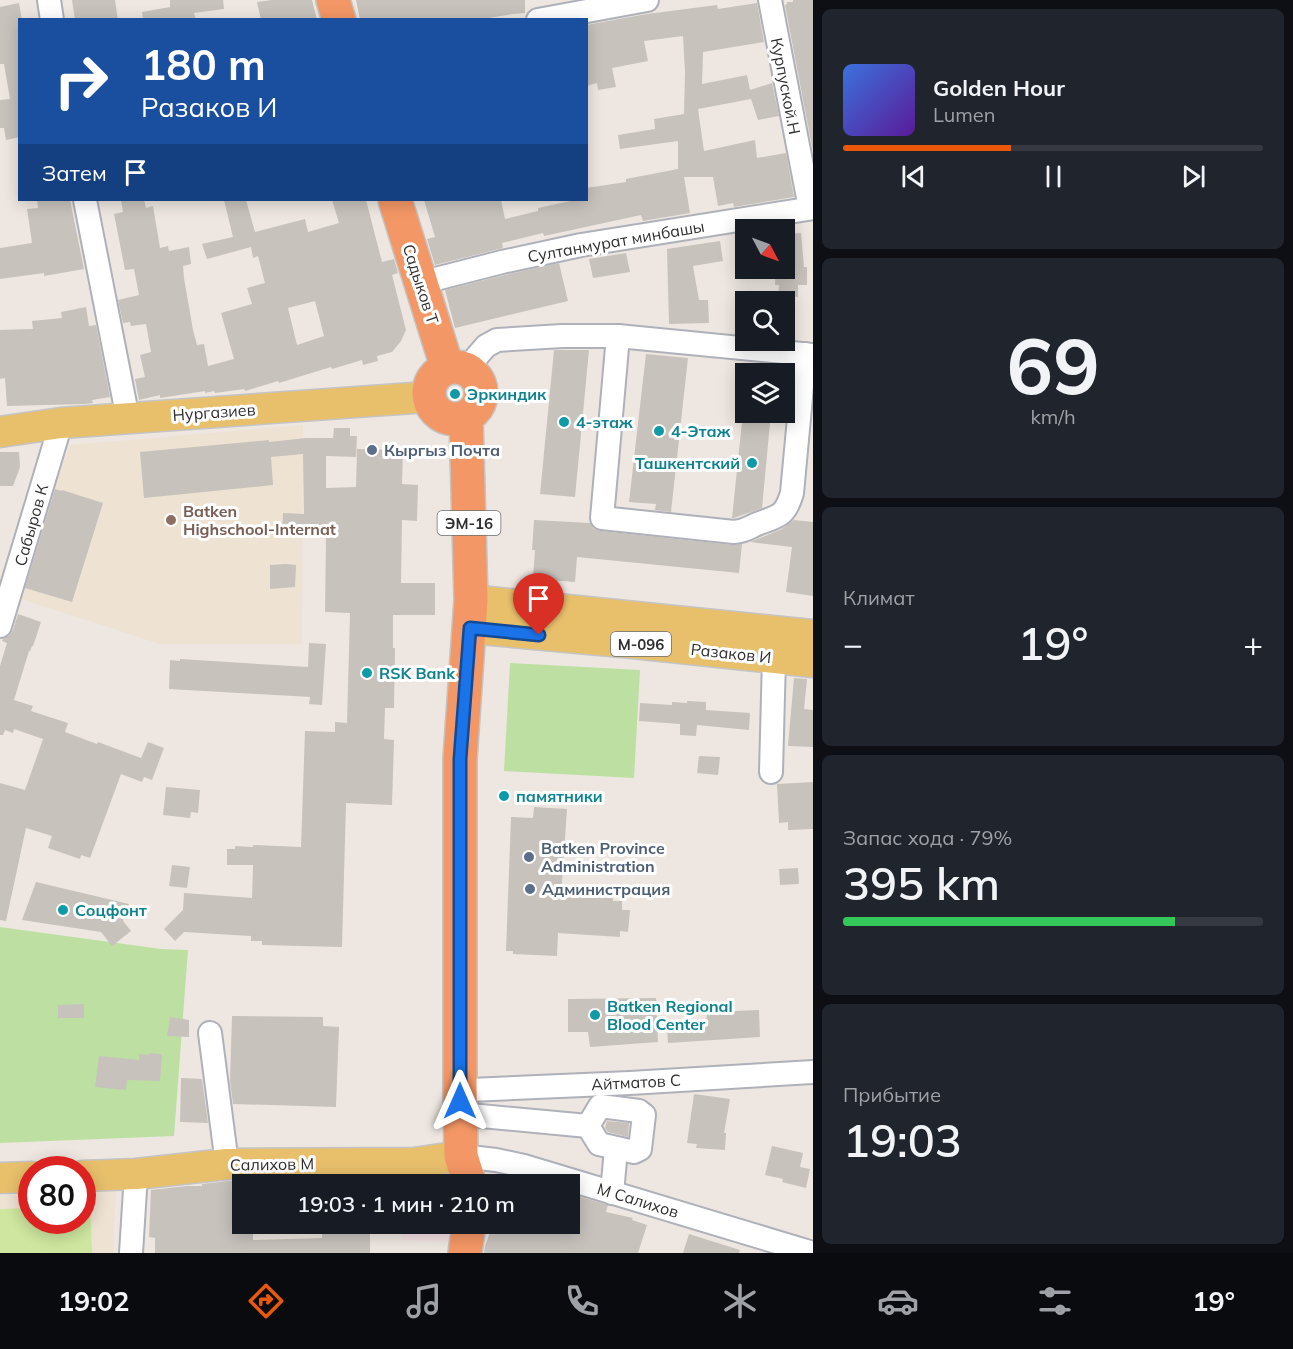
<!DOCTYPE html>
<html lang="ru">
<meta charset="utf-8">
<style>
:root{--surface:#171b24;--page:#20242c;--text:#f1f3f6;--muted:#9ea1a6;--line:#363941;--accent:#ea580c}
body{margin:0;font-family:Mulish,sans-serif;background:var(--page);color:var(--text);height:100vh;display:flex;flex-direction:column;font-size:22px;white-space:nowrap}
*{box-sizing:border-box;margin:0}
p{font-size:20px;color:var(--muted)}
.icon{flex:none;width:33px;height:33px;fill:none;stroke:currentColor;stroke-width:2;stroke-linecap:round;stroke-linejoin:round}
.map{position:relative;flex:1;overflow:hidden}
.details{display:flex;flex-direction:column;gap:9px;padding:9px;background:#0d0f14;width:480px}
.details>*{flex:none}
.top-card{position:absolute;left:18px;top:18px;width:570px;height:183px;border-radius:0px;box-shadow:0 3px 15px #0003;background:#1a4fa0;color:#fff;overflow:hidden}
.needle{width:39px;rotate:131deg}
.controls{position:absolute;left:735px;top:219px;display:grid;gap:12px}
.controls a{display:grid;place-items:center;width:60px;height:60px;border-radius:0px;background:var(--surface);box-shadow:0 3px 15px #0003;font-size:30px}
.speed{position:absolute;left:18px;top:1156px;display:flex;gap:12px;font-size:30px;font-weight:700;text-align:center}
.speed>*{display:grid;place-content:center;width:78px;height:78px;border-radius:50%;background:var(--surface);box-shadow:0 3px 15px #0003;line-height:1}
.speed .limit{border:9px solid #d22;background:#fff;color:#111}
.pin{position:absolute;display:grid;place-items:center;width:51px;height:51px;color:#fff;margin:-62px -26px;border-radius:50% 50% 50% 0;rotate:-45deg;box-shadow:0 0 6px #0007}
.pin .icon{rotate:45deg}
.me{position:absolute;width:66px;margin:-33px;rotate:0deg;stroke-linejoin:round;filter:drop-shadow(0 0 4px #0008)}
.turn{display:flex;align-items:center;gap:21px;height:126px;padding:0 24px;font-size:27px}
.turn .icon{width:78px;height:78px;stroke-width:2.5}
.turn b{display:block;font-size:42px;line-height:51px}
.then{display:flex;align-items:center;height:57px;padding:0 24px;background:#0003;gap:12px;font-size:22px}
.big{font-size:45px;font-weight:600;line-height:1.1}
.details .tile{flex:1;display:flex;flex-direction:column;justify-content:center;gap:9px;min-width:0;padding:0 21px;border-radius:9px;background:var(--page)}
.details .dial{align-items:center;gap:0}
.dial b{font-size:78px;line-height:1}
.song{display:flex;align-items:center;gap:18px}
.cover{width:72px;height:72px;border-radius:9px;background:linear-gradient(135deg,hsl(220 70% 55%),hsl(270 70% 35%))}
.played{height:6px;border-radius:3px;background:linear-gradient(90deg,var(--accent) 40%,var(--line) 40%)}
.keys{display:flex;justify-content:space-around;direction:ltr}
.heat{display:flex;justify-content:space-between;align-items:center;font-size:33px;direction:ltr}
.charge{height:9px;border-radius:4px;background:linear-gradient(90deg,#34c759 79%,var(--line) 0)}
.trip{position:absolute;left:232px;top:1174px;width:348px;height:60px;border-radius:0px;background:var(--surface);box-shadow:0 3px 15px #0003;font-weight:600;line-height:60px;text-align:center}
.tab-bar{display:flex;height:96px;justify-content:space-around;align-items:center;background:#090b0e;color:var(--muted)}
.tab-bar .icon{width:42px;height:42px}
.tab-bar .active{color:var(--accent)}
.tab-bar b{font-size:27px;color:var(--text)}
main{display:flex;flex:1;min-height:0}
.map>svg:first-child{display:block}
.education{fill:#eee2d3}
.medical{fill:#f3e0e3}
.green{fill:#bde0a2}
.pitch{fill:#cee69f}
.building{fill:#c7c2bc;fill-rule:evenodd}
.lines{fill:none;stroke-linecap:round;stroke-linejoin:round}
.minor-casing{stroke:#aeb1b9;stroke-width:26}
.major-casing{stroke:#c4c4c4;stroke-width:33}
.highway-casing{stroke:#c4c4c4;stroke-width:36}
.minor{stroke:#fff;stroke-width:22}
.major{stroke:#e8c06c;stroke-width:30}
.highway{stroke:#f49766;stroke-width:33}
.route-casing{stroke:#114b97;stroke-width:15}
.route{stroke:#1a73e8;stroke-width:10}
.culture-dot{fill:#0f9aa8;stroke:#fff;stroke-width:2}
.service-dot{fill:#5c6f8a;stroke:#fff;stroke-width:2}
.education-dot{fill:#8d6e63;stroke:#fff;stroke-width:2}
.labels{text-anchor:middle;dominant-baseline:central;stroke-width:6;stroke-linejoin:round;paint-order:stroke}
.shield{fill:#fff;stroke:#6d6d6d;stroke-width:1.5}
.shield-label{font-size:15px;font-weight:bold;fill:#2e2e2e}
.street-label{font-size:16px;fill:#2e2e2e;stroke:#fff}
.culture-label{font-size:16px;font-weight:bold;fill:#0d838f;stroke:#fff;text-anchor:start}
.service-label{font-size:16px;font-weight:bold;fill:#4e5e75;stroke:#fff;text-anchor:start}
.education-label{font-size:16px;font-weight:bold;fill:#785e54;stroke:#fff;text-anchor:start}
</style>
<main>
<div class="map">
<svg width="813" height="1253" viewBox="0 0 813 1253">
<rect width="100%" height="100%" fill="#eee7e1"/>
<g class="education">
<polygon points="303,425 302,644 160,644 12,596 70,445"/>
<polygon points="116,1191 113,1253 0,1253 0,1196 31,1194 32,1221 82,1221 83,1192"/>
</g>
<polygon class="medical" points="404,1224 451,1224 449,1242 402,1240"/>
<g class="green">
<polygon points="510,663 640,670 634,778 504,771"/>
<polygon points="0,927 161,949 188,950 174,1136 0,1143"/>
</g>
<polygon class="pitch" points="90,1204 92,1253 0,1253 0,1209 31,1208 32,1221 82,1221 83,1205"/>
<g class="building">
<polygon points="72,0 115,0 118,20 75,20"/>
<polygon points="170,0 223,0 224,9 194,13 196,20 143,20 142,12 170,7"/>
<polygon points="272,0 312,0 317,20 261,20 257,2"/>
<polygon points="356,0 525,0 525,13 513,14 477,20 360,20"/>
<polygon points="793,0 813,0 813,152 785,5 787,4 787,2 793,2"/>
<polygon points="19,3 22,20 20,20 20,137 6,140 4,128 0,128 0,100 10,99 4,64 0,64 0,7"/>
<polygon points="757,3 764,42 703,52 702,84 747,75 750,90 772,83 779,116 758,120 751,99 698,109 704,151 755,140 757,158 786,153 794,197 734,207 733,203 718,206 713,177 684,177 690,213 643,221 641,215 544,236 543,233 502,243 503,248 435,265 427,239 435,237 424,200 501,200 505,219 538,211 538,208 575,200 586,200 586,188 626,182 626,179 678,169 678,141 620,149 618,135 655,129 654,119 684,114 685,72 683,36 644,41 648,61 612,68 616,87 598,90 597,83 586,86 586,25 647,14 717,5 718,9"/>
<polygon points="37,200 70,200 84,269 44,276 44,273 0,279 0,248 32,243 27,209 38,208"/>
<path d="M121,200h23l2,8 7,-2 7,42 8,-2 1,5 20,-4 2,17 -8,2 1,12 9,52 4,15 7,-1 4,22 26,-7 -13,-46 31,-9 -5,-16 18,-5 -7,-27 -5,2 -2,-11 -44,12 -5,-15 31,-7 -9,-37h22l9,32 50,-13 3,13 31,-9 -7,-23h34l16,62 12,-3 4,14 -6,2 14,55 -5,11 -9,11 -15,4 1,5 -15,4 -1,-5 -30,9 -1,-2 -52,16 -1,-2 -33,10 -1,-2 -29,4 -1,-2 -9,2v-2l-45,7v-3l-21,5 -4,-21 10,-2 -5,-22 11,-3 -5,-28 -15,2 -1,-4 -7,1 -5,-23 21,-5 -5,-26 -9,1 -11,-56 9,-2zM315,301l9,35 -27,9 -9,-37z"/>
<polygon points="801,233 804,267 807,267 807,285 798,285 798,297 778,296 779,285 775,285 776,268 784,268 784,234"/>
<polygon points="720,241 723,261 693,266 699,300 708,300 709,323 669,324 667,249"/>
<polygon points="626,253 630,272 593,278 589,259"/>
<polygon points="559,263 568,301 455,328 445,290 505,275"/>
<polygon points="86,307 89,326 96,325 110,397 92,400 93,403 85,404 7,406 5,378 0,379 0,330 33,329 32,321 62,318 61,312"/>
<polygon points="554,350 589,350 575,497 540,494"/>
<polygon points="646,354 688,358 671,512 655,510 656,504 629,502"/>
<polygon points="743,412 771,412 762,508 734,518 732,518"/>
<polygon points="334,428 350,428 350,436 357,436 356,457 326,456 326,488 356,487 357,449 403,450 402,484 418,485 417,521 402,520 401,583 435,583 435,615 393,615 393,648 395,648 394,708 385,708 384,739 394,740 392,805 346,803 342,947 262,945 262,941 251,941 251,936 184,932 175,941 164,929 183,910 184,893 252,898 253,865 227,865 227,849 235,849 235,846 253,847 253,845 301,847 305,731 335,732 335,722 347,723 350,613 325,612 326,537 282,536 283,513 304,514 303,454 271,457 273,485 144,498 140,452 269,440 269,442 306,438 333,438"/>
<polygon points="0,452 19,452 20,467 13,486 0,486"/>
<polygon points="55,489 62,491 62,490 103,503 72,602 25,588"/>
<polygon points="534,520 590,523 594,529 601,531 733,545 742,544 739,573 577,557 575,582 533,579 535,550 532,550"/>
<polygon points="794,520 813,522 813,596 786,592 792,547 750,542 782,529"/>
<polygon points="286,564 296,565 295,587 270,589 270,565"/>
<polygon points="18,614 41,622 33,646 32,646 30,651 29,651 14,700 33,706 31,711 68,723 65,732 97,744 98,742 141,758 148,742 164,748 152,780 144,777 142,782 121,774 90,858 81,855 80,859 48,848 52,836 26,828 6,921 0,920 0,783 25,790 43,739 14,729 13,733 5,730 3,735 0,735 0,666 7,643 2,641 3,639 10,635 13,630"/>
<polygon points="309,643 326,644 322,705 309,704 310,697 169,689 170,660 180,661 180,659 308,667"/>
<polygon points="794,678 807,679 804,709 813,710 813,747 788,746"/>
<polygon points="687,701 706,702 706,710 750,713 749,730 697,725 696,736 680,735 680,724 639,721 640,703 672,705 672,702 687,703"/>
<polygon points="699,756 720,757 718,775 697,773"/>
<polygon points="813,782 813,829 788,830 788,822 779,823 777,784"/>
<polygon points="166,787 200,790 198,813 191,812 190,818 163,815"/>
<polygon points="534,807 567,809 561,896 613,898 613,901 622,901 622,910 630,910 628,932 620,931 620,937 558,933 557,956 513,954 513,951 506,951 511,817 533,818"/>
<polygon points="172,865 190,867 187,888 169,886"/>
<polygon points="798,868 799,884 780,885 779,869"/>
<polygon points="36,882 129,904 123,921 131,931 112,946 101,932 22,920"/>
<polygon points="656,998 658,1042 590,1047 588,1032 568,1032 568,999"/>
<polygon points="84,1004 84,1018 58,1018 58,1005"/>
<polygon points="734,1004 734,1011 759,1010 760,1037 668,1043 667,1029 706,1026 707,1011 718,1012 717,1005"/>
<polygon points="232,1016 323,1017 323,1026 339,1027 336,1107 233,1104 230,1081"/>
<polygon points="170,1017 189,1020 189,1037 167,1036"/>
<polygon points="149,1053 162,1054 160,1081 127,1080 126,1090 95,1087 99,1056 139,1060 139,1054 149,1055"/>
<polygon points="181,1078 202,1079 208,1123 180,1122"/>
<polygon points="694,1094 730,1099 724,1133 726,1133 725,1150 696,1148 697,1144 687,1143"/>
<polygon points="607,1121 629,1123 628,1137 608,1132 605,1128"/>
<polygon points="772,1146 803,1153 800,1167 810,1169 806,1188 782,1182 783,1179 765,1175"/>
<polygon points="228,1181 243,1181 243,1224 253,1224 253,1240 322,1238 322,1224 370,1224 370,1253 155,1253 155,1238 149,1237 151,1190 187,1186 202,1186 202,1184"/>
<polygon points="570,1194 608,1205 606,1212 633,1218 632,1220 647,1225 638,1253 484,1253 485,1246 493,1224 570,1224"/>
<polygon points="689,1234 740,1250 739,1253 683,1253"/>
</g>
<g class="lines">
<defs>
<g id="minor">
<polyline points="49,0 52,20"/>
<polyline points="770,0 810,208"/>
<polyline points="538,20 647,0"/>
<polyline points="85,200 128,419"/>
<polyline points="420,283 502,262 581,245 813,208"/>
<path d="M618,336l-16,182 132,14c11,-1 14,-4 23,-8 21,-8 28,-7 35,-31l13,-139"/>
<polyline points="466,369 486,346 497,340 562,336 618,336 813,355"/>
<polyline points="0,626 61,423"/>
<polyline points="771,772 774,658"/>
<polyline points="210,1033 227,1164"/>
<polyline points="460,1088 470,1090 630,1083 813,1072"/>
<polygon points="600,1106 639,1111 644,1115 640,1149 634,1152 599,1144 588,1126"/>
<polyline points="460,1114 588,1126"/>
<polyline points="461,1156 496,1160 524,1166 813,1253"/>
<polyline points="612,1193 616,1149"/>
<polyline points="131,1253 136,1174"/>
</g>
<g id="major">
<polyline points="0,432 61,423 428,397"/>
<polyline points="471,600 813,635"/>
<polyline points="469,628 633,643 813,662"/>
<polyline points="82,1176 136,1174 227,1164 414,1163 461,1156"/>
<polyline points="0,1178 32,1177"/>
</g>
<g id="highway">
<polyline points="333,0 339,20"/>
<polyline points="395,200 444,357 449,367"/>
<circle cx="455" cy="393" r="26"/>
<polyline points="466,417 471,600 460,759 460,1088 461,1156 470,1185"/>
<polyline points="465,1253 469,1224"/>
</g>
</defs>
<use href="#minor" class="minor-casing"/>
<use href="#major" class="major-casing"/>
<use href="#highway" class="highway-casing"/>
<use href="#minor" class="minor"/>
<use href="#major" class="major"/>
<use href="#highway" class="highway"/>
</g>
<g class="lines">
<defs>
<polyline id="route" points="460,1101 460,759 470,628 539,635"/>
</defs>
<use href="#route" class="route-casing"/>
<use href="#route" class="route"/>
</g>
<g class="culture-dot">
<circle cx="455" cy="394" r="6"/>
<circle cx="564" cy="422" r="6"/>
<circle cx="659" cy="431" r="6"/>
<circle cx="752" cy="463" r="6"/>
<circle cx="367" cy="673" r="6"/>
<circle cx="504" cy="796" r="6"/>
<circle cx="63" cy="910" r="6"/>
<circle cx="595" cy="1015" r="6"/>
</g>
<g class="service-dot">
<circle cx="372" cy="450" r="6"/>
<circle cx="529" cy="857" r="6"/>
<circle cx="530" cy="889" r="6"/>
</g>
<circle class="education-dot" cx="171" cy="520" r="6"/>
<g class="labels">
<g class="shield">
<rect x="437.5" y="511" width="63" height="24" rx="4.5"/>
<rect x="611" y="632" width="60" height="24" rx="4.5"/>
</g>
<g class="shield-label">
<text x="469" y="523">ЭМ-16</text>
<text x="641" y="644">М-096</text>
</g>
<g class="street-label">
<text transform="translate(786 86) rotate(79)">Курпуской.Н</text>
<text transform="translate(616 241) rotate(-10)">Султанмурат минбашы</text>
<text transform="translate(421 284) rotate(72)">Садыков Т</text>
<text transform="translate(214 412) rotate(-4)">Нургазиев</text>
<text transform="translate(31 525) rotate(-74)">Сабыров К</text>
<text transform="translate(731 653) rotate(6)">Разаков И</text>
<text transform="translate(636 1082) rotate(-3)">Айтматов С</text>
<text transform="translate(272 1164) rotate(-1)">Салихов М</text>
<text transform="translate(638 1200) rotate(17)">М Салихов</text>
</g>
<g class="culture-label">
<text x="467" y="394">Эркиндик</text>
<text x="576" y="422">4-этаж</text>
<text x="671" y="431">4-Этаж</text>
<text x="740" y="463" text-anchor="end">Ташкентский</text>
<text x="379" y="673">RSK Bank</text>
<text x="516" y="796">памятники</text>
<text x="75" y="910">Соцфонт</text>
<text x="607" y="1006">Batken Regional<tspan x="607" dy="18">Blood Center</tspan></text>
</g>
<g class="service-label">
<text x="384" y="450">Кыргыз Почта</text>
<text x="541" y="848">Batken Province<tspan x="541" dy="18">Administration</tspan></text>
<text x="542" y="889">Администрация</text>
</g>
<g class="education-label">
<text x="183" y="511">Batken<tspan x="183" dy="18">Highschool-Internat</tspan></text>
</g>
</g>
</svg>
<div class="controls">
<a><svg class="needle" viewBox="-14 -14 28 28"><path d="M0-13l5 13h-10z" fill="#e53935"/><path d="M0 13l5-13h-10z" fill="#9ea1a6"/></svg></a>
<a><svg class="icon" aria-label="search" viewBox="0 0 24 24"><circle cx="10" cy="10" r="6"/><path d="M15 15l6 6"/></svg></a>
<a><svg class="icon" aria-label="layers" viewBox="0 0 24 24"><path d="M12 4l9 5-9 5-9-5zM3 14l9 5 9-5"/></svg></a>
</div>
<div class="speed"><div class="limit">80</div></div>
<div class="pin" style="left:539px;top:635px;background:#d93025"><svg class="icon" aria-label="arrive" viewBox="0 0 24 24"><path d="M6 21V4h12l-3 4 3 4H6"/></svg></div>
<svg class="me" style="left:460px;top:1101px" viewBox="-20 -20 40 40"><path d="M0-17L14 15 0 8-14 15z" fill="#1a73e8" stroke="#fff" stroke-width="4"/></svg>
<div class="trip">19:03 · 1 мин · 210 m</div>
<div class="top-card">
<div class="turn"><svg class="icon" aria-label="right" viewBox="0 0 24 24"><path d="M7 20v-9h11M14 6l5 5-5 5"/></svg><div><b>180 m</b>Разаков И</div></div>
<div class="then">Затем<svg class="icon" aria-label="arrive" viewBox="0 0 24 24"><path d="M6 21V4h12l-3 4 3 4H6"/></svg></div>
</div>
</div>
<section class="details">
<div class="tile">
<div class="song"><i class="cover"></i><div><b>Golden Hour</b><p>Lumen</p></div></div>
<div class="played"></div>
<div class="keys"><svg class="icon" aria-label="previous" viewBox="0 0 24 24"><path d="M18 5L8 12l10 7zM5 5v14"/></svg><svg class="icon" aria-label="pause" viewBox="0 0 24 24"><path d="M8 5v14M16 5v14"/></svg><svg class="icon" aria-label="next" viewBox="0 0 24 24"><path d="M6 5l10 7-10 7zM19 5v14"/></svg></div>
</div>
<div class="tile dial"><b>69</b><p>km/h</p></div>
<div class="tile"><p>Климат</p>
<div class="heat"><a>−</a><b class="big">19°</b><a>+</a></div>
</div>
<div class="tile"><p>Запас хода · 79%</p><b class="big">395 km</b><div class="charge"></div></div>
<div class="tile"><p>Прибытие</p><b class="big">19:03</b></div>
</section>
</main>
<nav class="tab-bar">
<b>19:02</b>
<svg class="icon active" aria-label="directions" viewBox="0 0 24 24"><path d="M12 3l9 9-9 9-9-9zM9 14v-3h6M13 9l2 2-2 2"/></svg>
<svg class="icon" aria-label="music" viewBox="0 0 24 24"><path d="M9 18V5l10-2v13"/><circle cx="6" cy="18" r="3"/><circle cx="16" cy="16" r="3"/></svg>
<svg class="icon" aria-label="phone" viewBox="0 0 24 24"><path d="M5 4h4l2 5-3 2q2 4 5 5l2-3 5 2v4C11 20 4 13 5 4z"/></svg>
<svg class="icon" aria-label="climate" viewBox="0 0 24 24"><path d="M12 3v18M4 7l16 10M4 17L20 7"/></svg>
<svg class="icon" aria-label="car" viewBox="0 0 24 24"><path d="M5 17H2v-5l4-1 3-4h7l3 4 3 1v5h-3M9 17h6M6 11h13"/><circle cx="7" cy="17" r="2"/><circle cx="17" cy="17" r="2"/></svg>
<svg class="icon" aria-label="filters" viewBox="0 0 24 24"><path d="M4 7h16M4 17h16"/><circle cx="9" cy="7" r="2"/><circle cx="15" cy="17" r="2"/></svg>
<b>19°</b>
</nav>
